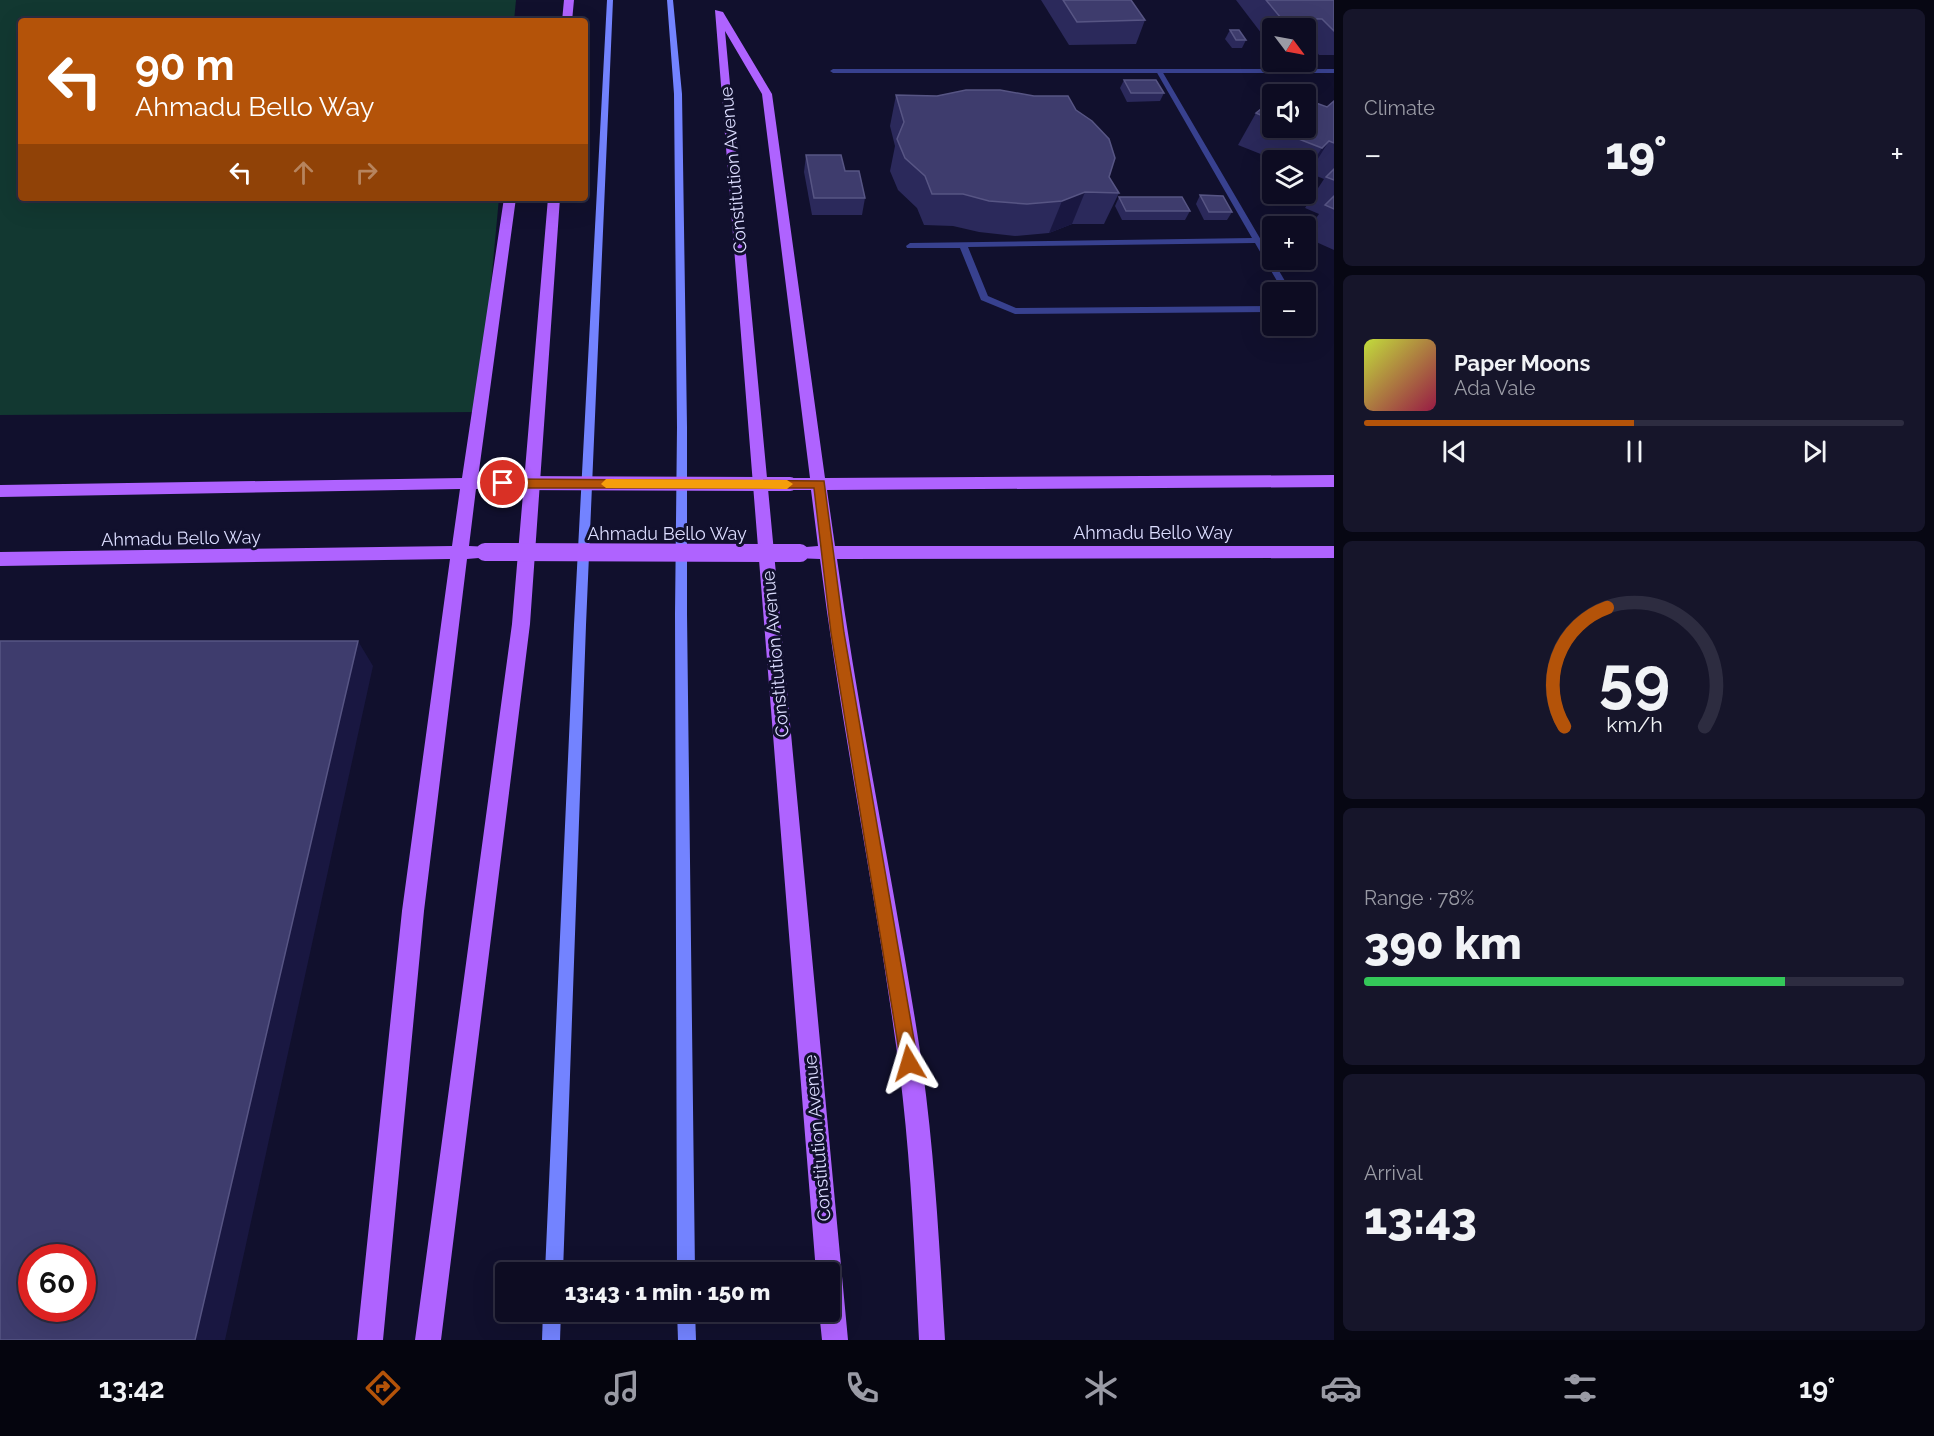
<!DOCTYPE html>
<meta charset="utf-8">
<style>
:root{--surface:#0d0c22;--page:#16152a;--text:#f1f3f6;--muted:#9a9ba5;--line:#2d2c40;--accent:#b45309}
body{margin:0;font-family:Raleway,sans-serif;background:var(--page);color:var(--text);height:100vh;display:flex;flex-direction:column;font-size:22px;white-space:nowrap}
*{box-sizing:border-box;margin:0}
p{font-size:20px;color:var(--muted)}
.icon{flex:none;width:33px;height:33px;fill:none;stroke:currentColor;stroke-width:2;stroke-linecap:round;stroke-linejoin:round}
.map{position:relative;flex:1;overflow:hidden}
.side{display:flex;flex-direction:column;gap:9px;padding:9px;background:#070713;width:600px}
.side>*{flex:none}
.banner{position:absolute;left:18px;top:18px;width:570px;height:183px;border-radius:6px;box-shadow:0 6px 24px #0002,0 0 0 2px var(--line);background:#b45309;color:#fff;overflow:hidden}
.needle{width:39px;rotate:122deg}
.controls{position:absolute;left:1262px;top:18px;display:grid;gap:12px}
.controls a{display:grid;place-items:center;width:54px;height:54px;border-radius:6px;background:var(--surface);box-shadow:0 6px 24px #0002,0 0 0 2px var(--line);font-size:30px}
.speed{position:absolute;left:18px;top:1244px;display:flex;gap:12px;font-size:30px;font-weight:700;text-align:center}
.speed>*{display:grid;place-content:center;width:78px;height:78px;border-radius:50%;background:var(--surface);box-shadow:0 6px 24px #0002,0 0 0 2px var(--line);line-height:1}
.speed .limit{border:9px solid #d22;background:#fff;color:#111}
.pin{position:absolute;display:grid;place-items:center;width:51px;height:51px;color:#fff;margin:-26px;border:3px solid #fff;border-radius:50%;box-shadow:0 2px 6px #0007}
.me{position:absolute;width:66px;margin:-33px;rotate:353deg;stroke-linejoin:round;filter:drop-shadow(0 0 4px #0008)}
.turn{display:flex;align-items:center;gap:21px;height:126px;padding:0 18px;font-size:27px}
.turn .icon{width:78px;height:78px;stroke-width:2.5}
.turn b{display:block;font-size:42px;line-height:51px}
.lanes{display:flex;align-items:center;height:57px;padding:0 18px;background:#0003;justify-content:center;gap:30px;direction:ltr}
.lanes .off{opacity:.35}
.big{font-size:45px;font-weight:800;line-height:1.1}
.side .card{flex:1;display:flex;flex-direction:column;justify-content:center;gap:9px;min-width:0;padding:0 21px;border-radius:9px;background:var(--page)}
.side .dial{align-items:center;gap:0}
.dial svg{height:156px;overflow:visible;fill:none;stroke:var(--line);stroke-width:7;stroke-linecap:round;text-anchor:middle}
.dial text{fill:var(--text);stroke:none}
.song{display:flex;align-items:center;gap:18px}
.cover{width:72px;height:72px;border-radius:9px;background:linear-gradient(135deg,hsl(70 70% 55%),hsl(340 70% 35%))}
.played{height:6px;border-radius:3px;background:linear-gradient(90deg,var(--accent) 50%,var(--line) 50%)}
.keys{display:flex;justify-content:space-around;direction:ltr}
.heat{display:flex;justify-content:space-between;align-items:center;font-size:33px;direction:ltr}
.charge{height:9px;border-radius:4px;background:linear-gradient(90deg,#34c759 78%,var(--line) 0)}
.trip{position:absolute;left:495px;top:1262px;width:345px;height:60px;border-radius:6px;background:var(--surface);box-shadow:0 6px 24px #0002,0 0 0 2px var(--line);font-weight:800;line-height:60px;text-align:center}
.menu{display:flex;height:96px;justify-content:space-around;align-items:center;background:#05050e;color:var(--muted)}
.menu .icon{width:42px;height:42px}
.menu .active{color:var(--accent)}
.menu b{font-size:27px;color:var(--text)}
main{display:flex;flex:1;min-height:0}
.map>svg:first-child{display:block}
.green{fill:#123831}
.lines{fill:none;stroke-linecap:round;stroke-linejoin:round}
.lane{fill:#38418f;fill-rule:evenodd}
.street{fill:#38418f;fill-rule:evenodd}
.secondary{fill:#7383ff;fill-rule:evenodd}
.primary{fill:#af63ff;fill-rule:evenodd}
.primary-bridge-far1{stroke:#af63ff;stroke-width:14}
.primary-bridge{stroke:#af63ff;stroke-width:18}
.wall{fill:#2b295b}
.shaded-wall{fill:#191741}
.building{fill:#3e3c6d;stroke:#575584;stroke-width:1.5;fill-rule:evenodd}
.route{fill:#b45309;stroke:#753606;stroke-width:1.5}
.slow{fill:#f59e0b}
.labels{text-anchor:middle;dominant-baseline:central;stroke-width:6;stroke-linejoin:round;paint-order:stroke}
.street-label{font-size:18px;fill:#dcddff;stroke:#11102d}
</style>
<main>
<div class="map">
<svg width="1334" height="1340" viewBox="0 0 1334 1340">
<rect width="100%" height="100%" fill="#11102d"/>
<polygon class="green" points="0,0 516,0 514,21 21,21 21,198 499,198 479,412 0,415"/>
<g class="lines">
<polygon class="lane" points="1159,69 1162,71 1285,281 1286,292 1278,292 1277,281 1255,243 968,247 988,296 1016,308 1272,306 1272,312 1015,314 981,300 960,248 907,248 906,246 910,243 1252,238 1156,71"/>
<polygon class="street" points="1334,69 1334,73 833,73 830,71 833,69"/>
<g class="secondary">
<polygon points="607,0 613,0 586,625 563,1272 545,1272 574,625"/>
<polygon points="667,0 673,0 682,94 687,427 687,614 695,1272 677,1272 675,614 677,427 674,94"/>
<polygon points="543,1311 561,1311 560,1340 542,1340"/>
<polygon points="677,1311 695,1311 696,1340 678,1340"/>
</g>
<g class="primary">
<polygon points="564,0 574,0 572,21 562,21"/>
<path d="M715,10l8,2 49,82 53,384 509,-3v12l-507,3 8,56h499v12l-497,1c22,161 56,319 81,479 16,100 21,201 27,302h-26c-5,-101 -9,-202 -24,-302 -22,-160 -55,-318 -75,-479l-26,-1 -2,-5 2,-5 24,-2 -7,-56h-21l-8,-6 8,-6h20l-48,-384 -37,-63 123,1309h-26l-3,-29h11v-39h-14z"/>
<polygon points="504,198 516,198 478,478 503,477 511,483 503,489 476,489 469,546 491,547 493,552 491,557 467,559 424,911 383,1340 357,1340 402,911 450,559 0,566 0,552 452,546 460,489 0,497 0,485 462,478"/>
<polygon points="548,198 560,198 530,624 441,1340 415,1340 512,624"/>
</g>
<polyline class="primary-bridge-far1" points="503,483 790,484"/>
<polyline class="primary-bridge" points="485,552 800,553"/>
</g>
<g class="wall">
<polygon points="1041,0 1131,0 1145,20 1136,44 1069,45"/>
<polygon points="1236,0 1334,0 1334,55 1319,55 1309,42 1305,42 1305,28 1272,28 1272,42 1268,42"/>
<polygon points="1230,30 1246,40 1242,48 1232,48 1225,39"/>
<polygon points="1124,80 1164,93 1160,101 1127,102 1120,88"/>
<polygon points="896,95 1109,177 1119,193 1104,224 1072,224 1049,233 1015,236 979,232 953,226 924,225 917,208 898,190 890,171 895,146 890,126"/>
<polygon points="1272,100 1272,128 1305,128 1334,101 1334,250 1305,237 1305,234 1319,214 1305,208 1324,179 1309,173 1305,176 1305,160 1276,160 1238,145 1256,113"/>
<polygon points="806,155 845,171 865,198 862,215 812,215 804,172"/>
<polygon points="1200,195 1232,212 1227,220 1204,220 1196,204"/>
<polygon points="1119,197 1190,211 1185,220 1122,220 1115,206"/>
</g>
<g class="shaded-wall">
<polygon points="1329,141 1309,173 1305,176 1305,174 1322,148"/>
<polygon points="1085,192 1072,224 1049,233 1062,201"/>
<polygon points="358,641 373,666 225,1340 195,1340"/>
</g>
<g class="building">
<polygon points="1063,0 1131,0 1145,20 1077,22"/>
<polygon points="1266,0 1334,0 1334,31 1322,19 1281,18"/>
<polygon points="1230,30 1239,30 1246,40 1236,40"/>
<polygon points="1124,80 1156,80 1164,93 1131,93"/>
<polygon points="966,90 1000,90 1034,96 1068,96 1076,110 1092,121 1109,139 1115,158 1109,177 1119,193 1085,192 1062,201 1027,204 989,201 963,194 932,194 925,176 905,158 897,139 904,122 896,95 937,96"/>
<polygon points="1284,91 1294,94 1279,94"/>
<polygon points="1305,99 1327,107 1334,101 1334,143 1329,141 1322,148 1291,136 1298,130 1292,128 1305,128"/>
<polygon points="1272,100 1272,120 1256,113"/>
<polygon points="806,155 841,155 845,171 859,171 865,198 814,198"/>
<polygon points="1334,169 1334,180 1326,177"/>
<polygon points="1200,195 1223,196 1232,212 1209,212"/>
<polygon points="1334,196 1334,209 1325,205"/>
<polygon points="1119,197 1182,197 1190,211 1126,211"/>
<path d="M0,641h358l-163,699h-195zM32,1257h50v51h-50z"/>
</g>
<polygon class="route" points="503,479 824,481 844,633 918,1063 916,1069 909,1071 903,1069 901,1063 831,633 814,488 503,488 497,483"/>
<polygon class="slow" points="606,479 787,480 793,484 787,489 606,488 601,484"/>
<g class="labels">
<g class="street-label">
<text transform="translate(733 170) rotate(-95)">Constitution Avenue</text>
<text x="1153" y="532">Ahmadu Bello Way</text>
<text x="667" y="533">Ahmadu Bello Way</text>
<text transform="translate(181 538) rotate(-1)">Ahmadu Bello Way</text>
<text transform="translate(775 654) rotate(-95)">Constitution Avenue</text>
<text transform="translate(817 1138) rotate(-95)">Constitution Avenue</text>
</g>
</g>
</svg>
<div class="controls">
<a><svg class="needle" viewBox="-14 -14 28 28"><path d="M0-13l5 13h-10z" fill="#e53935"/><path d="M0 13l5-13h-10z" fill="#9a9ba5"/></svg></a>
<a><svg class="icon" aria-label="sound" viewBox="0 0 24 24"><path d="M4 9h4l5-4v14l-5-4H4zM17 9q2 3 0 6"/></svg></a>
<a><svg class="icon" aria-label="layers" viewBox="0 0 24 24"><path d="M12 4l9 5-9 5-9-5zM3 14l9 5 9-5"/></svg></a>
<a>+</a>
<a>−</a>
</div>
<div class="speed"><div class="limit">60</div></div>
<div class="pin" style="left:503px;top:483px;background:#d93025"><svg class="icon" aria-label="arrive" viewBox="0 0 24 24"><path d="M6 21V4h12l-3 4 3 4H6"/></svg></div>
<svg class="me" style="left:909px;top:1063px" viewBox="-20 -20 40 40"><path d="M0-17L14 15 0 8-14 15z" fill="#b45309" stroke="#fff" stroke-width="4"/></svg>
<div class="trip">13:43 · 1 min · 150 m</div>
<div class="banner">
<div class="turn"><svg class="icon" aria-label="left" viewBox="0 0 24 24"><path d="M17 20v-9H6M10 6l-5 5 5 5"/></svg><div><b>90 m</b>Ahmadu Bello Way</div></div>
<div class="lanes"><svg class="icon" aria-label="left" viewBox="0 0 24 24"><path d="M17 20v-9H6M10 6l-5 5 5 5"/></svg><svg class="icon off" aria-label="ahead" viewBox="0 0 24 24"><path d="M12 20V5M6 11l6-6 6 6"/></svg><svg class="icon off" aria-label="right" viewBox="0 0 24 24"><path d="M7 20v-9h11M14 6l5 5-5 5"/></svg></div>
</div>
</div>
<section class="side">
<div class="card"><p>Climate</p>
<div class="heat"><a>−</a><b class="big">19°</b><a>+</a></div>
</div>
<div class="card">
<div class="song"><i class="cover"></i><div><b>Paper Moons</b><p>Ada Vale</p></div></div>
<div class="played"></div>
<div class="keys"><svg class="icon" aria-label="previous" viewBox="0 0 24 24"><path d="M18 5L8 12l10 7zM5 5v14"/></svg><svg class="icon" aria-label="pause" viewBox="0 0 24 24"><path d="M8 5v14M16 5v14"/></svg><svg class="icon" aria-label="next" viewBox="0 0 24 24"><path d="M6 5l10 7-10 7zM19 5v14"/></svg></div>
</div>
<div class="card dial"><svg viewBox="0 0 100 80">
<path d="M14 69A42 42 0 1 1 86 69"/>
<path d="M14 69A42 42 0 0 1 36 8" stroke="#b45309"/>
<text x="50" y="56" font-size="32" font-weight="700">59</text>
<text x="50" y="72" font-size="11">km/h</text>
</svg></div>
<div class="card"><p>Range · 78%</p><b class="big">390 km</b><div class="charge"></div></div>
<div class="card"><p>Arrival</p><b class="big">13:43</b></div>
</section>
</main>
<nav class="menu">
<b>13:42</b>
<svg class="icon active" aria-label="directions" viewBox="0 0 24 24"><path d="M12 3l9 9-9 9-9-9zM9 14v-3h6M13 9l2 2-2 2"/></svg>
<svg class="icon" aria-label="music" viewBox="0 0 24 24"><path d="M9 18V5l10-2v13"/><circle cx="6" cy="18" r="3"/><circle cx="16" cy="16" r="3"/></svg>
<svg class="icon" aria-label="phone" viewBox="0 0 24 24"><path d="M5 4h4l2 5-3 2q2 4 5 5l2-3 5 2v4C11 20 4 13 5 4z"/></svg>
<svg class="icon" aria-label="climate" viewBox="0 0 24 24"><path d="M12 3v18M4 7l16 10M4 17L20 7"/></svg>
<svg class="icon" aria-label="car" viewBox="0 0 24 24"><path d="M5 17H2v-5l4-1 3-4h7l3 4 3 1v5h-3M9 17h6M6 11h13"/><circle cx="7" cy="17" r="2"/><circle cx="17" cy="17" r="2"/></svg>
<svg class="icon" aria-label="filters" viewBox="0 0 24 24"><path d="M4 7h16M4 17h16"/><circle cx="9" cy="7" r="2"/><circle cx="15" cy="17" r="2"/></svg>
<b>19°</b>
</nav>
